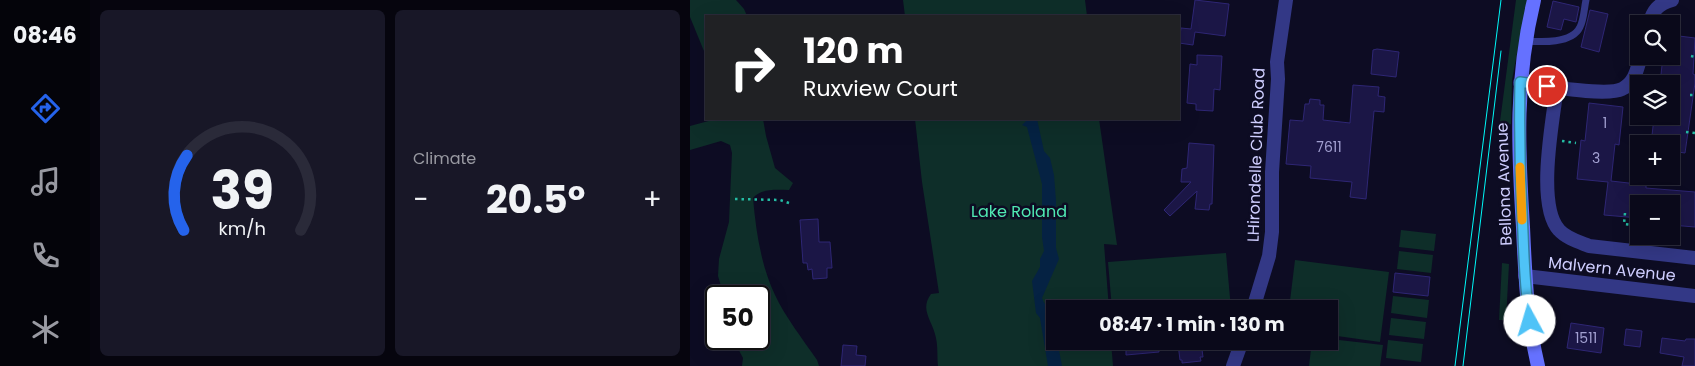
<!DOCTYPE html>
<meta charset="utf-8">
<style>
:root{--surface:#0a091a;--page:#181727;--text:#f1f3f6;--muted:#999aa2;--line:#2a2a39;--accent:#2563eb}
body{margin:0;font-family:Poppins,sans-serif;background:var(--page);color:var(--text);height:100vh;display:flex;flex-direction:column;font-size:19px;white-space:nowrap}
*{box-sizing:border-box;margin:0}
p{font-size:16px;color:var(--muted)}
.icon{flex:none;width:28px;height:28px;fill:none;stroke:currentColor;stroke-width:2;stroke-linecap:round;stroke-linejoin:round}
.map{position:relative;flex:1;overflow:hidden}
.side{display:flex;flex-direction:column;gap:10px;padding:10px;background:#06050e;width:600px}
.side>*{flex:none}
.guide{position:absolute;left:15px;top:15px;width:475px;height:105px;border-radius:0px;box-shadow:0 5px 20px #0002,0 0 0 1px var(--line);background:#202124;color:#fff;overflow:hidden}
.tools{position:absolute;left:940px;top:15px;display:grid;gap:10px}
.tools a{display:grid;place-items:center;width:50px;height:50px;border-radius:0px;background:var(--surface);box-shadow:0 5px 20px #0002,0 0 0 1px var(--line);font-size:25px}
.speed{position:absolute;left:15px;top:285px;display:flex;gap:10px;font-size:25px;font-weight:700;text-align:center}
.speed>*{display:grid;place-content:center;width:65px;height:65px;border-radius:50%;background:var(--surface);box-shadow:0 5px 20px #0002,0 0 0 1px var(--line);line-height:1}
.speed .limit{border:2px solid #111;border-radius:8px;background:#fff;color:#111}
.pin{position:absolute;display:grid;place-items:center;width:42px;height:42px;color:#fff;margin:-21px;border:2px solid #fff;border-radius:50%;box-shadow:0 1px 5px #0007}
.me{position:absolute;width:55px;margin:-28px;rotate:354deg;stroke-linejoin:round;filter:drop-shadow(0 0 4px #0008)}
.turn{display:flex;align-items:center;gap:18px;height:105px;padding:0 15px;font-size:22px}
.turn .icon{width:65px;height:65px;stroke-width:2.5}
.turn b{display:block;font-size:35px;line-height:42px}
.big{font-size:38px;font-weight:700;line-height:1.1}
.side .tile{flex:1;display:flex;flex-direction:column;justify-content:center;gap:8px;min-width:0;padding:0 18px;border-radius:8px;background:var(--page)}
.side .dial{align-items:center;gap:0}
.dial svg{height:130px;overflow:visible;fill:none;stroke:var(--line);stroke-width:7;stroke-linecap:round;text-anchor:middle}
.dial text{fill:var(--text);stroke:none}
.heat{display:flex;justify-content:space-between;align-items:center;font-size:28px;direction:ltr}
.side .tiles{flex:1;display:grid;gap:10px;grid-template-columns:repeat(2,1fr)}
.trip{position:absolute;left:356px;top:300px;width:292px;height:50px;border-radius:0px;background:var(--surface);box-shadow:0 5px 20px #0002,0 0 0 1px var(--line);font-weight:700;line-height:50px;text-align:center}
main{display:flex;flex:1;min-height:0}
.tabs{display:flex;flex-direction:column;width:90px;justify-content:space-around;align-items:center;background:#04040a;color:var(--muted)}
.tabs .icon{width:35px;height:35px}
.tabs .selected{color:var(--accent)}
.tabs b{font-size:22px;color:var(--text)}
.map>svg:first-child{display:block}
.green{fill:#0e2e29}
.water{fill:#052243}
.building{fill:#1b1646;stroke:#2e2674}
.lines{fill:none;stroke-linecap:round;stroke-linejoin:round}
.path{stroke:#24bda4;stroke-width:2.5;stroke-dasharray:2.5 4;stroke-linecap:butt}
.service{stroke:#333886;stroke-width:7}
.minor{stroke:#333886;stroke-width:14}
.secondary{stroke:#6571ff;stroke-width:14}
.tram{stroke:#00f9f8;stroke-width:1}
.route-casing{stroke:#337fa1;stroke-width:12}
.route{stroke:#4fc3f7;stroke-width:9}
.slow{stroke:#f59e0b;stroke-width:9}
.labels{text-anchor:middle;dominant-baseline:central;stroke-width:5;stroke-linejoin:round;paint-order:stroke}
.number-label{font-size:14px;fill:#a2a0d1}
.street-label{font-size:16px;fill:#cfceff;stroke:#0d0c23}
.park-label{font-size:16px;fill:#50e9b3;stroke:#0d0c23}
</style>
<main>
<nav class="tabs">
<b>08:46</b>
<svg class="icon selected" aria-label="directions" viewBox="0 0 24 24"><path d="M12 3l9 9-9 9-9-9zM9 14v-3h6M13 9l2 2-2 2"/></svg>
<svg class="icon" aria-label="music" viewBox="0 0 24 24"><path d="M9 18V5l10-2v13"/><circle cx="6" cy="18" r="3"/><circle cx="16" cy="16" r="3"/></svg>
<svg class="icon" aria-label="phone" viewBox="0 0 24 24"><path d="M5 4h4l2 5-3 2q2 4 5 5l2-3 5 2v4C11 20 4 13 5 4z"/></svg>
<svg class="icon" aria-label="climate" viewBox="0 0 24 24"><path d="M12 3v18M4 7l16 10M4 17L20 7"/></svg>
</nav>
<section class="side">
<div class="tiles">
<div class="tile dial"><svg viewBox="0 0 100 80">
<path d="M14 69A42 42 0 1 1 86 69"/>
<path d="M14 69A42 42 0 0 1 16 23" stroke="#2563eb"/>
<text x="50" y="56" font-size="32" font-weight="700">39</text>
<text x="50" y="72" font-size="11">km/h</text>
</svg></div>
<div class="tile"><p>Climate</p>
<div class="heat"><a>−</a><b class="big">20.5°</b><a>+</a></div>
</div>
</div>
</section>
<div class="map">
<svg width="1005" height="366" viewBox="0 0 1005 366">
<rect width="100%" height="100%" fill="#0d0c23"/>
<g class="green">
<polygon points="0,0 46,0 54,9 57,16 16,16 16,56 0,17"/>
<polygon points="213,0 395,0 397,16 215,16"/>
<polygon points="826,0 837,0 822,80 821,124 809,129"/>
<path d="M26,119h47l3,17 9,32 18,15 -4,7c-13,0 -27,-2 -36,8 3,34 8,67 22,97 9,20 29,46 42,65l2,6h-77l1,-8 -10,-19h26v-43h-35l-6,-20 1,-17 10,-37 3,-69 -2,-8 -9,-4 -31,9v-24z"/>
<path d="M225,119h184l18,126 -13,-1 5,65h-54v32h56l2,25h-175c-1,-9 0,-19 -2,-28 -3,-17 -17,-28 -5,-44l8,-1 -17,-111z"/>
<polygon points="711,230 746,234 744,251 709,247"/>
<polygon points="709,251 743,255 741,273 707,269"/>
<polygon points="536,253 541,309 422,309 418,262"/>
<polygon points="605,260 699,272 690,342 640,335 640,309 599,309"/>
<polygon points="812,263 819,264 816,320 809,320"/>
<polygon points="703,296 739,300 737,318 701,313"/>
<polygon points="701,318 736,322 734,339 699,335"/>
<polygon points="640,339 693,345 690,366 619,366 622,341 640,341"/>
<polygon points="698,340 733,344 731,362 696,358"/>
</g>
<path class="water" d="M336,119h11l7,32 6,7 4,17 2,26v47l3,11 -17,39c2,7 8,11 10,18 3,14 -13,18 6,29l4,21h-14l-8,-48 -4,-5 -4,-32 8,-14v-8l4,-8 -2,-14v-53l-15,-57 -5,-2 4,-4z"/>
<g class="building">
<polygon points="505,0 539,4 535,36 505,32 503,45 489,43 491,28 501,29"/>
<polygon points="863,1 889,7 886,22 874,19 871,30 857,27"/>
<polygon points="900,10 918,14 909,52 891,47"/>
<polygon points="981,35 1005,38 1003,74 1005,75 1005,83 995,153 981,151 981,144 961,144 964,118 966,118 966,116 981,116 981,84 970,84 973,56 981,56"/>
<polygon points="687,49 709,52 706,77 681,74 683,50"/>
<polygon points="507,55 532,56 530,90 524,89 523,111 506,110 506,104 497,103 500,64 507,65"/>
<polygon points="663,85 689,87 688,96 695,97 694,112 684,111 676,199 660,197 662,182 620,178 621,166 596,164 600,120 613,121 615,104 619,104 620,99 630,100 630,105 634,105 633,120 660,123"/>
<polygon points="899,103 933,107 929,145 925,144 921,181 956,185 956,188 1005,192 1005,227 981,225 981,204 949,204 949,218 914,215 918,182 887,179 891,140 895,141"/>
<polygon points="499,143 524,145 522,204 520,204 519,210 505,209 507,191 480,216 474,210 501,182 491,182 492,169 497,168"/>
<polygon points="128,219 129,242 140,242 142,268 137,268 137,278 123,279 122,269 118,270 117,263 113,263 110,220"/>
<polygon points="705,273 740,277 738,296 703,292"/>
<polygon points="881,323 914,328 911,353 877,348"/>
<polygon points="936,329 952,331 950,347 934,345"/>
<polygon points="972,338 995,341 996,339 1005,339 1005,366 992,366 994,357 970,353"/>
<polygon points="468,341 469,352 436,355 436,344"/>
<polygon points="490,341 511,342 513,357 510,357 511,361 492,363 492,360 490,360 488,344 490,344"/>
<polygon points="153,345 167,346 166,355 176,356 175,366 151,366"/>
</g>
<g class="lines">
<g class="path">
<polyline points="1001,56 1005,57"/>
<polyline points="1000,95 1005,95"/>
<polyline points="996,132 1005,133"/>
<polyline points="872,141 886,143"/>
<polyline points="45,199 90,200 102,204"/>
<polyline points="935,213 934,224 942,225 941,239"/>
</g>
<path class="service" d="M836,41c15,1 46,3 54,-14 4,-8 4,-18 6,-27"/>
<g class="minor">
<path d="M959,24c4,-14 9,-20 23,-24"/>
<path d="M830,83c20,2 86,14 102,6 13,-6 15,-20 19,-33"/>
<path d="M867,87c-4,32 -21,118 2,143 7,8 20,12 30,16l106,12"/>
<polyline points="835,276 1005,296"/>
<polyline points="563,309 579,256 582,232 582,172 588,79 587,62 596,0"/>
<polyline points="543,366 552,341"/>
</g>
<path class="secondary" d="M844,0c-19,78 -16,148 -11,227 2,46 4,93 15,139"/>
<g class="tram">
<polyline points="765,366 811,0"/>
<polyline points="773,366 811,51"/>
</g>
</g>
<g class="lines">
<defs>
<path id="route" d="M840,321c-5,-29 -6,-59 -7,-88 -3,-50 -4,-100 -3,-151l27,4"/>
</defs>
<use href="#route" class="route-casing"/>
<use href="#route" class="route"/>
<polyline class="slow" points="830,167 832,220"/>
</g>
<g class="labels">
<g class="number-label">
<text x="915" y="123">1</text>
<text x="639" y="147">7611</text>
<text x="906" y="158">3</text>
<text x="896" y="338">1511</text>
</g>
<g class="street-label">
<text transform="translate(566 155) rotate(-88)">LHirondelle Club Road</text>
<text transform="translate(814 184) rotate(-92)">Bellona Avenue</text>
<text transform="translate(922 269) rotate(6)">Malvern Avenue</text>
</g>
<g class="park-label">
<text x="329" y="211">Lake Roland</text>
</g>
</g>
</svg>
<div class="tools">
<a><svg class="icon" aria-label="search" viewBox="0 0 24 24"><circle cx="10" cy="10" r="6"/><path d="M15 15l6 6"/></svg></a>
<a><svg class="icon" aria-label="layers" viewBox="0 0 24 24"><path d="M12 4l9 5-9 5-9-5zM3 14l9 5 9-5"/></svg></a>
<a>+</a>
<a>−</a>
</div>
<div class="speed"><div class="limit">50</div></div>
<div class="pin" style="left:857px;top:86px;background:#d93025"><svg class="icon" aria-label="arrive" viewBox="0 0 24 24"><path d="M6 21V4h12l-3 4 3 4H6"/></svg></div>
<svg class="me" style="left:840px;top:321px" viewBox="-20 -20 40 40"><circle r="19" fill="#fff"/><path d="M0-13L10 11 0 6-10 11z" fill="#4fc3f7"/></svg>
<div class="trip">08:47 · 1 min · 130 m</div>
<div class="guide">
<div class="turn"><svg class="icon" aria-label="right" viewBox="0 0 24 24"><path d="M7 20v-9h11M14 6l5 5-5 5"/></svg><div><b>120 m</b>Ruxview Court</div></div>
</div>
</div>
</main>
